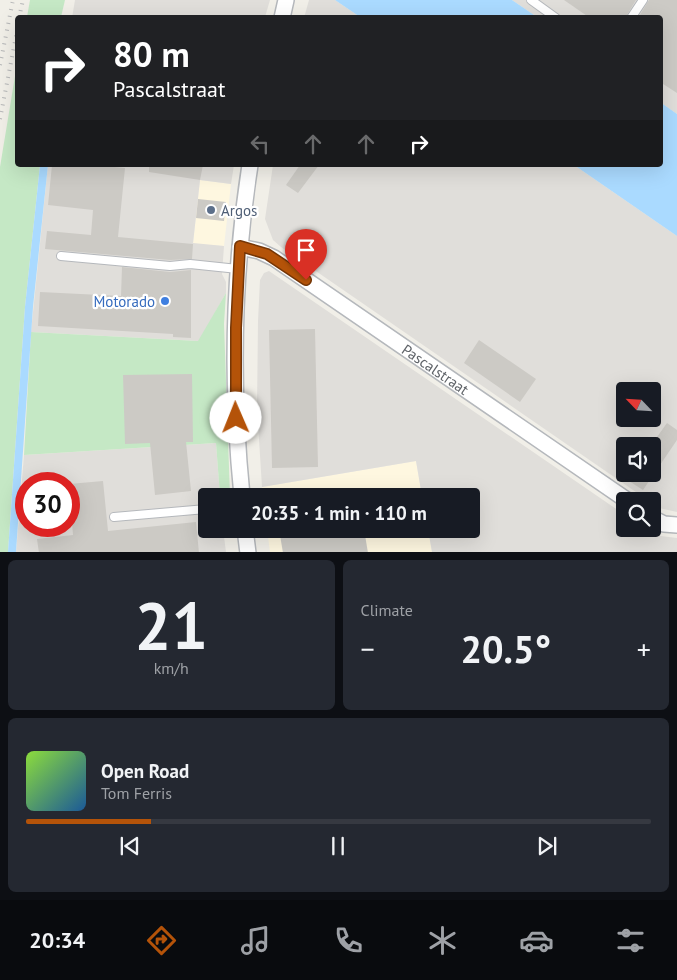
<!DOCTYPE html>
<meta charset="utf-8">
<style>
:root{--surface:#171b24;--page:#242831;--text:#f1f3f6;--muted:#9ea1a6;--line:#363941;--accent:#b45309}
body{margin:0;font-family:"PT Sans",sans-serif;background:var(--page);color:var(--text);height:100vh;display:flex;flex-direction:column;font-size:19px;white-space:nowrap}
*{box-sizing:border-box;margin:0}
p{font-size:16px;color:var(--muted)}
.icon{flex:none;width:28px;height:28px;fill:none;stroke:currentColor;stroke-width:2;stroke-linecap:round;stroke-linejoin:round}
.map{position:relative;height:552px;overflow:hidden}
.panel{display:flex;flex-direction:column;gap:8px;padding:8px;background:#0d0f14;flex:1}
.panel>*{flex:none}
.banner{position:absolute;left:15px;top:15px;width:648px;height:152px;border-radius:5px;box-shadow:0 5px 20px #0002;background:#202124;color:#fff;overflow:hidden}
.needle{width:32px;rotate:295deg}
.buttons{position:absolute;left:616px;top:382px;display:grid;gap:10px}
.buttons a{display:grid;place-items:center;width:45px;height:45px;border-radius:5px;background:var(--surface);box-shadow:0 5px 20px #0002;font-size:25px}
.speed{position:absolute;left:15px;top:472px;display:flex;gap:10px;font-size:25px;font-weight:700;text-align:center}
.speed>*{display:grid;place-content:center;width:65px;height:65px;border-radius:50%;background:var(--surface);box-shadow:0 5px 20px #0002;line-height:1}
.speed .limit{border:8px solid #d22;background:#fff;color:#111}
.pin{position:absolute;display:grid;place-items:center;width:42px;height:42px;color:#fff;margin:-51px -21px;border-radius:50% 50% 50% 0;rotate:-45deg;box-shadow:0 0 5px #0007}
.pin .icon{rotate:45deg}
.me{position:absolute;width:55px;margin:-28px;rotate:359deg;stroke-linejoin:round;filter:drop-shadow(0 0 4px #0008)}
.turn{display:flex;align-items:center;gap:18px;height:105px;padding:0 15px;font-size:22px}
.turn .icon{width:65px;height:65px;stroke-width:2.5}
.turn b{display:block;font-size:35px;line-height:42px}
.lanes{display:flex;align-items:center;height:48px;padding:0 15px;background:#0003;justify-content:center;gap:25px;direction:ltr}
.lanes .off{opacity:.35}
.big{font-size:38px;font-weight:600;line-height:1.1}
.panel .card{flex:1;display:flex;flex-direction:column;justify-content:center;gap:8px;min-width:0;padding:0 18px;border-radius:8px;background:var(--page)}
.panel .dial{align-items:center;gap:0}
.dial b{font-size:65px;line-height:1}
.song{display:flex;align-items:center;gap:15px}
.cover{width:60px;height:60px;border-radius:8px;background:linear-gradient(135deg,hsl(90 70% 55%),hsl(210 70% 35%))}
.played{height:5px;border-radius:2px;background:linear-gradient(90deg,var(--accent) 20%,var(--line) 20%)}
.keys{display:flex;justify-content:space-around;direction:ltr}
.heat{display:flex;justify-content:space-between;align-items:center;font-size:28px;direction:ltr}
.panel .tiles{flex:1;display:grid;gap:8px;grid-template-columns:1fr 1fr}
.card:last-child{grid-column:span 2}
.trip{position:absolute;left:198px;top:488px;width:282px;height:50px;border-radius:5px;background:var(--surface);box-shadow:0 5px 20px #0002;font-weight:600;line-height:50px;text-align:center}
.tab-bar{display:flex;height:80px;justify-content:space-around;align-items:center;background:#090b0e;color:var(--muted)}
.tab-bar .icon{width:35px;height:35px}
.tab-bar .current{color:var(--accent)}
.tab-bar b{font-size:22px;color:var(--text)}
.map>svg:first-child{display:block}
.commercial{fill:#fef7e0}
.industrial{fill:#e0deda;fill-rule:evenodd}
.green{fill:#c5e8c5}
.water{fill:#aadaff}
.building{fill:#cccac5}
.lines{fill:none;stroke-linecap:round;stroke-linejoin:round}
.service-casing{stroke:#b5b8bc;stroke-width:10}
.minor-casing{stroke:#b5b8bc;stroke-width:18}
.service{stroke:#fff;stroke-width:8}
.minor{stroke:#fff;stroke-width:15}
.rail{stroke:#b6b7b8;stroke-width:4;stroke-dasharray:1 6;stroke-linecap:butt}
.route-casing{stroke:#753606;stroke-width:12}
.route{stroke:#b45309;stroke-width:9}
.service-dot{fill:#5c6f8a;stroke:#fff;stroke-width:2}
.shop-dot{fill:#3f7fe0;stroke:#fff;stroke-width:2}
.labels{text-anchor:middle;dominant-baseline:central;stroke-width:4.5;stroke-linejoin:round;paint-order:stroke}
.service-label{font-size:15px;fill:#4e5e75;stroke:#fff;text-anchor:start}
.shop-label{font-size:15px;fill:#366cbe;stroke:#fff;text-anchor:end}
.street-label{font-size:15px;fill:#5f6368;stroke:#fff}
</style>
<div class="map">
<svg width="677" height="553" viewBox="0 0 677 553">
<rect width="100%" height="100%" fill="#f1efe8"/>
<g class="commercial">
<polygon points="200,180 231,184 224,246 193,244"/>
<polygon points="416,461 422,496 263,496 262,487"/>
<polygon points="267,529 428,529 432,552 270,552"/>
</g>
<g class="industrial">
<polygon points="75,0 270,0 265,17 72,18"/>
<polygon points="309,0 335,0 360,17 304,18"/>
<polygon points="512,0 677,0 677,114 660,102 660,18 537,17"/>
<polygon points="48,165 234,165 231,184 200,180 193,243 224,246 222,274 226,282 226,293 199,341 31,332"/>
<path d="M273,165h301l103,71v276l-18,-4 -378,-261 -8,-7 -8,-21zM625,391h27v28h-27zM625,446h27v28h-27z"/>
<polygon points="269,271 625,515 625,529 645,529 661,536 677,538 677,552 432,552 428,529 471,529 471,496 422,496 416,461 262,487 257,408 258,321 260,280 264,273"/>
<path d="M216,443l4,53h-14v33h17l3,23 -210,1 8,-98zM26,484h43v42h-43z"/>
</g>
<g class="green">
<polygon points="30,0 65,0 61,17 27,17"/>
<polygon points="17,64 18,165 40,165 25,307 8,552 0,553 0,167"/>
<polygon points="226,293 224,324 230,496 220,496 216,443 24,455 31,332 198,341"/>
</g>
<g class="water">
<polygon points="335,0 512,0 537,17 360,17"/>
<polygon points="660,102 677,114 677,236 574,165 660,165"/>
<polygon points="40,165 48,165 33,307 16,552 8,552 25,307"/>
</g>
<g class="building">
<polygon points="564,0 636,0 625,18 590,18"/>
<polygon points="649,0 677,0 677,93 660,82 660,18 638,18"/>
<polygon points="52,165 94,165 125,168 118,237 193,244 192,259 170,260 45,249 47,231 91,235 93,210 48,205"/>
<polygon points="149,165 203,165 200,180 149,172"/>
<polygon points="300,165 319,165 298,193 286,185"/>
<polygon points="198,199 226,202 224,221 196,218"/>
<polygon points="122,267 170,272 191,270 191,338 173,337 173,334 38,326 40,292 121,296"/>
<polygon points="315,329 318,467 272,468 269,330"/>
<polygon points="479,340 536,379 520,402 464,363"/>
<polygon points="192,374 193,442 186,442 191,491 155,495 150,443 125,444 123,375"/>
<polygon points="667,423 677,430 677,440 643,490 618,474 652,474 652,444"/>
<polygon points="103,481 108,531 196,522 199,553 39,553 37,539 73,535 69,484"/>
<polygon points="279,529 364,529 368,553 283,553"/>
</g>
<g class="lines">
<defs>
<g id="service">
<polyline points="531,0 556,18"/>
<polyline points="631,18 643,0"/>
<polyline points="61,256 170,266 190,264 238,269"/>
<polyline points="114,517 206,509"/>
</g>
<g id="minor">
<polyline points="282,18 286,0"/>
<path id="s1" d="M240,247l19,4 15,7 354,243"/>
<path d="M242,496c-11,-109 -9,-222 8,-331"/>
<polyline points="652,518 664,524 677,525"/>
<polyline points="245,529 248,553"/>
</g>
</defs>
<use href="#service" class="service-casing"/>
<use href="#minor" class="minor-casing"/>
<use href="#service" class="service"/>
<use href="#minor" class="minor"/>
<g class="rail">
<polyline points="19,18 23,0"/>
<polyline points="0,65 13,0"/>
<polyline points="0,119 18,26"/>
</g>
</g>
<g class="lines">
<defs>
<polyline id="route" points="236,418 236,328 240,246 267,254 306,280"/>
</defs>
<use href="#route" class="route-casing"/>
<use href="#route" class="route"/>
</g>
<circle class="service-dot" cx="211" cy="210" r="5"/>
<circle class="shop-dot" cx="165" cy="301" r="5"/>
<g class="labels">
<g class="service-label">
<text x="221" y="210">Argos</text>
</g>
<g class="shop-label">
<text x="155" y="301">Motorado</text>
</g>
<g class="street-label">
<text stroke="none"><textPath href="#s1" startOffset="232">Pascalstraat</textPath></text>
</g>
</g>
</svg>
<div class="buttons">
<a><svg class="needle" viewBox="-14 -14 28 28"><path d="M0-13l5 13h-10z" fill="#e53935"/><path d="M0 13l5-13h-10z" fill="#9ea1a6"/></svg></a>
<a><svg class="icon" aria-label="sound" viewBox="0 0 24 24"><path d="M4 9h4l5-4v14l-5-4H4zM17 9q2 3 0 6"/></svg></a>
<a><svg class="icon" aria-label="search" viewBox="0 0 24 24"><circle cx="10" cy="10" r="6"/><path d="M15 15l6 6"/></svg></a>
</div>
<div class="speed"><div class="limit">30</div></div>
<div class="pin" style="left:306px;top:280px;background:#d93025"><svg class="icon" aria-label="arrive" viewBox="0 0 24 24"><path d="M6 21V4h12l-3 4 3 4H6"/></svg></div>
<svg class="me" style="left:236px;top:418px" viewBox="-20 -20 40 40"><circle r="19" fill="#fff"/><path d="M0-13L10 11 0 6-10 11z" fill="#b45309"/></svg>
<div class="trip">20:35 · 1 min · 110 m</div>
<div class="banner">
<div class="turn"><svg class="icon" aria-label="right" viewBox="0 0 24 24"><path d="M7 20v-9h11M14 6l5 5-5 5"/></svg><div><b>80 m</b>Pascalstraat</div></div>
<div class="lanes"><svg class="icon off" aria-label="left" viewBox="0 0 24 24"><path d="M17 20v-9H6M10 6l-5 5 5 5"/></svg><svg class="icon off" aria-label="ahead" viewBox="0 0 24 24"><path d="M12 20V5M6 11l6-6 6 6"/></svg><svg class="icon off" aria-label="ahead" viewBox="0 0 24 24"><path d="M12 20V5M6 11l6-6 6 6"/></svg><svg class="icon" aria-label="right" viewBox="0 0 24 24"><path d="M7 20v-9h11M14 6l5 5-5 5"/></svg></div>
</div>
</div>
<section class="panel">
<div class="tiles">
<div class="card dial"><b>21</b><p>km/h</p></div>
<div class="card"><p>Climate</p>
<div class="heat"><a>−</a><b class="big">20.5°</b><a>+</a></div>
</div>
<div class="card">
<div class="song"><i class="cover"></i><div><b>Open Road</b><p>Tom Ferris</p></div></div>
<div class="played"></div>
<div class="keys"><svg class="icon" aria-label="previous" viewBox="0 0 24 24"><path d="M18 5L8 12l10 7zM5 5v14"/></svg><svg class="icon" aria-label="pause" viewBox="0 0 24 24"><path d="M8 5v14M16 5v14"/></svg><svg class="icon" aria-label="next" viewBox="0 0 24 24"><path d="M6 5l10 7-10 7zM19 5v14"/></svg></div>
</div>
</div>
</section>
<nav class="tab-bar">
<b>20:34</b>
<svg class="icon current" aria-label="directions" viewBox="0 0 24 24"><path d="M12 3l9 9-9 9-9-9zM9 14v-3h6M13 9l2 2-2 2"/></svg>
<svg class="icon" aria-label="music" viewBox="0 0 24 24"><path d="M9 18V5l10-2v13"/><circle cx="6" cy="18" r="3"/><circle cx="16" cy="16" r="3"/></svg>
<svg class="icon" aria-label="phone" viewBox="0 0 24 24"><path d="M5 4h4l2 5-3 2q2 4 5 5l2-3 5 2v4C11 20 4 13 5 4z"/></svg>
<svg class="icon" aria-label="climate" viewBox="0 0 24 24"><path d="M12 3v18M4 7l16 10M4 17L20 7"/></svg>
<svg class="icon" aria-label="car" viewBox="0 0 24 24"><path d="M5 17H2v-5l4-1 3-4h7l3 4 3 1v5h-3M9 17h6M6 11h13"/><circle cx="7" cy="17" r="2"/><circle cx="17" cy="17" r="2"/></svg>
<svg class="icon" aria-label="filters" viewBox="0 0 24 24"><path d="M4 7h16M4 17h16"/><circle cx="9" cy="7" r="2"/><circle cx="15" cy="17" r="2"/></svg>
</nav>
